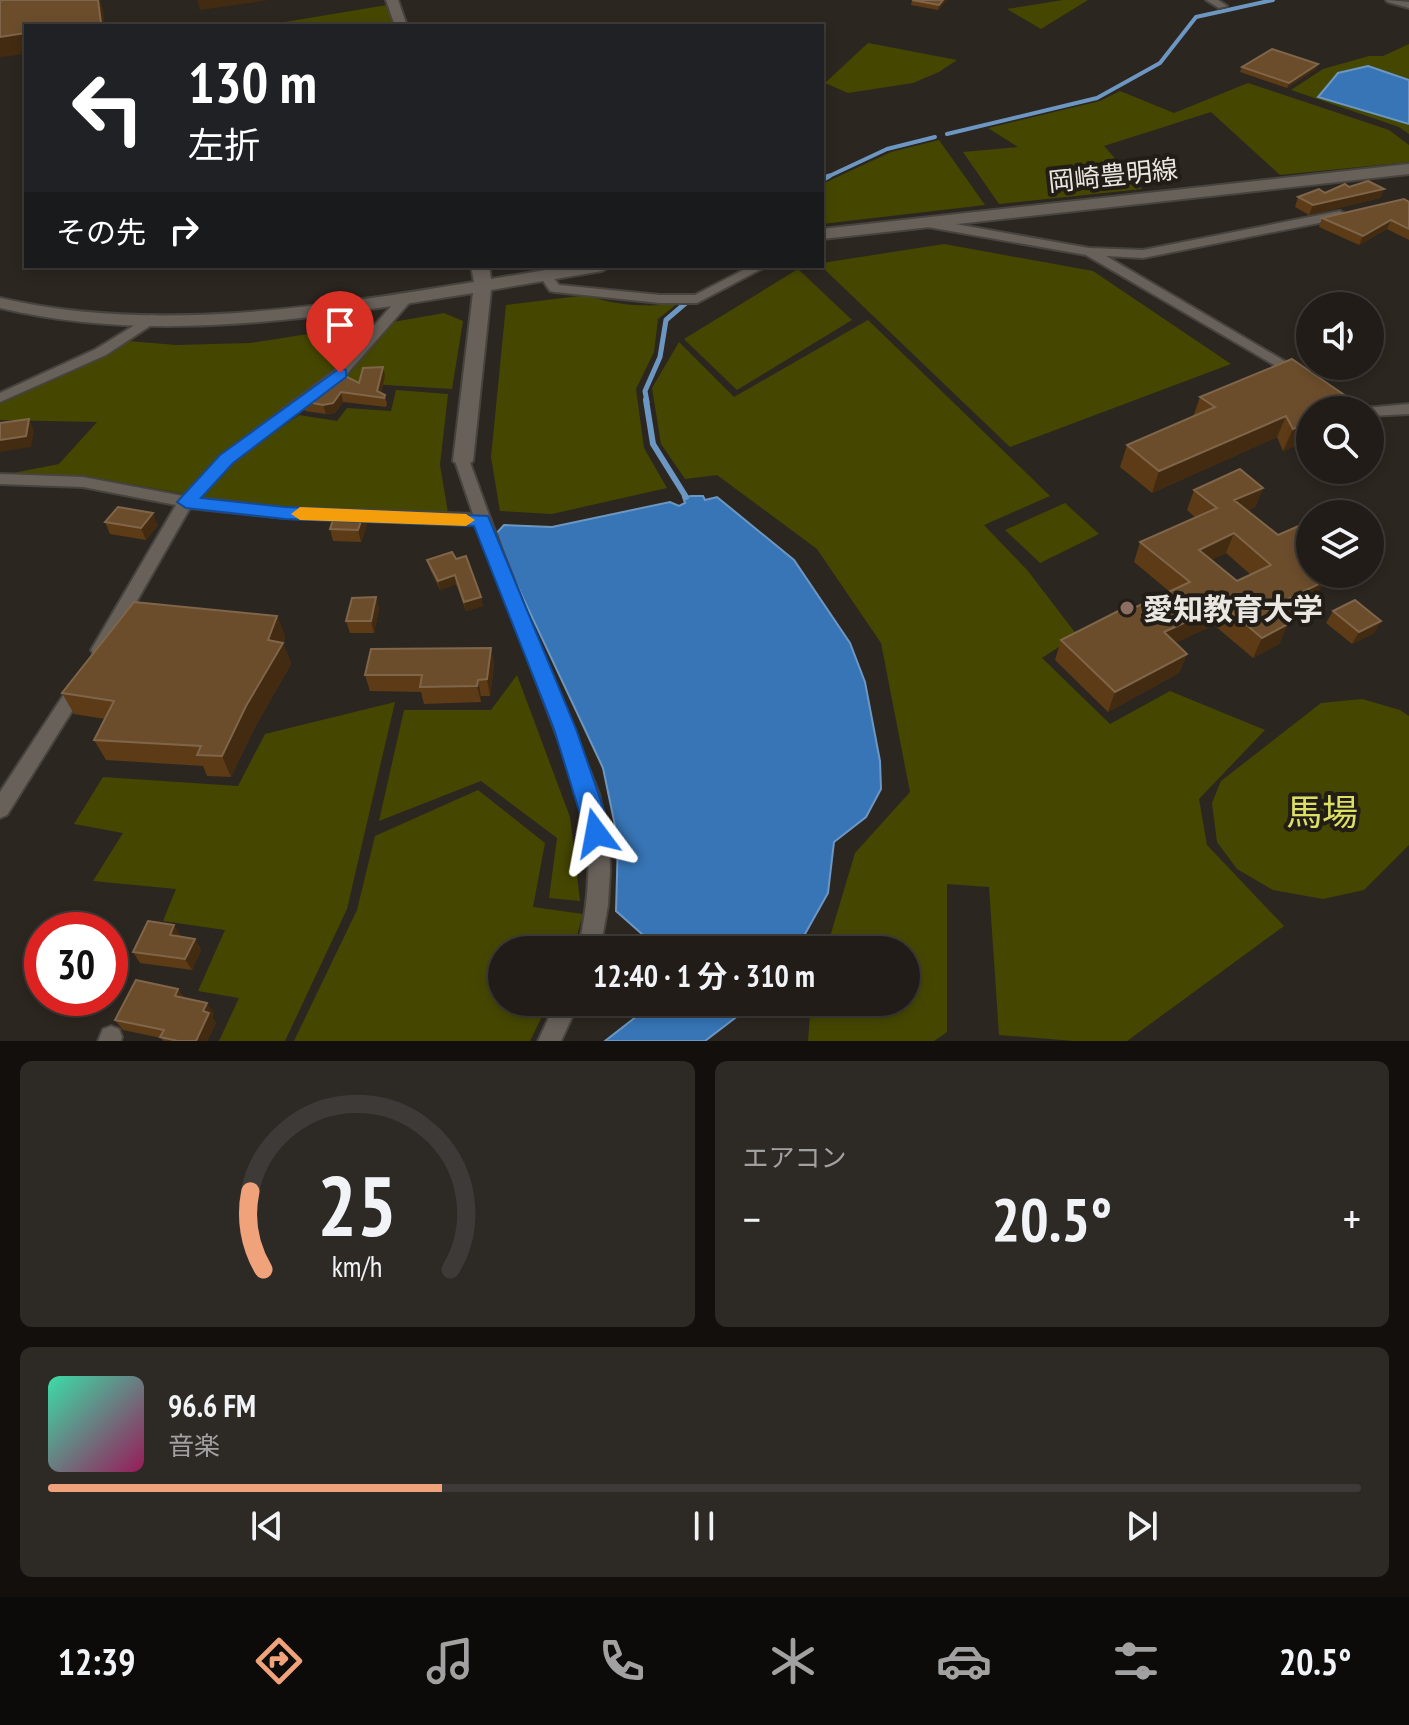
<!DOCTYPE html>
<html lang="ja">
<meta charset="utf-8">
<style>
:root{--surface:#211c18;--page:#2d2925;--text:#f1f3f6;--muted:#a2a1a2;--line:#3e3a37;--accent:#f0a27a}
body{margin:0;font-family:"PT Sans Narrow","Noto Sans JP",sans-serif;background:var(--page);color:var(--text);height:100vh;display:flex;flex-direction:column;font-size:30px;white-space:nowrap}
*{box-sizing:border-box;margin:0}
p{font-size:26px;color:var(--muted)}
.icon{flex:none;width:44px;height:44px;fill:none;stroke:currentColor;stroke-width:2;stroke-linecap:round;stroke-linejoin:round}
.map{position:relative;height:1041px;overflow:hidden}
.details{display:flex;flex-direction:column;gap:20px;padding:20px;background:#120f0d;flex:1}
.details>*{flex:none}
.top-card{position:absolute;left:24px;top:24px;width:800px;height:244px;border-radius:0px;box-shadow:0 4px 12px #0003,0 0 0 2px var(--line);background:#202124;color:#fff;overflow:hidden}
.buttons{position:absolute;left:1296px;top:292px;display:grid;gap:16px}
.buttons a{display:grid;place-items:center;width:88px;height:88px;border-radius:50%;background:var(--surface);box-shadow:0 4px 12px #0003,0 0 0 2px var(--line);font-size:40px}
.speed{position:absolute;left:24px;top:912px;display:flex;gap:16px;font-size:40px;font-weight:700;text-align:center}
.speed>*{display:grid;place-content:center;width:104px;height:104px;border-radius:50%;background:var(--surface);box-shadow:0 4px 12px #0003,0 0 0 2px var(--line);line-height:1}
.speed .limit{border:12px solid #d22;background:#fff;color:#111}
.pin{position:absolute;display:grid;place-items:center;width:68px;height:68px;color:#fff;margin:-82px -34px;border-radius:50% 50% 50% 0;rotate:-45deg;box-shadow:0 0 8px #0007}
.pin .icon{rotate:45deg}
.me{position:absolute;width:88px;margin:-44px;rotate:347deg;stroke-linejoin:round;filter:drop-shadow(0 0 6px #0008)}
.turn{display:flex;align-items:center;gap:28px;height:168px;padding:0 32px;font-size:36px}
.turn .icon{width:104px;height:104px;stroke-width:2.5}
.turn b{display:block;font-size:56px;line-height:68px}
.then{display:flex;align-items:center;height:76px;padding:0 32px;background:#0003;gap:16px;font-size:30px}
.big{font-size:60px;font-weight:700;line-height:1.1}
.details .card{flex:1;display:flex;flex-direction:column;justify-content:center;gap:12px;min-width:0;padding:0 28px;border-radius:12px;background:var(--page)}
.details .dial{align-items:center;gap:0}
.dial svg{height:208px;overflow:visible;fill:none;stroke:var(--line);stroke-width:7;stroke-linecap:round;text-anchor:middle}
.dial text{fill:var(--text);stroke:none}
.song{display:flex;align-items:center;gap:24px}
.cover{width:96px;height:96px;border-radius:12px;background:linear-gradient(135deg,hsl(160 70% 55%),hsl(330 70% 35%))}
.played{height:8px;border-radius:4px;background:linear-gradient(90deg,var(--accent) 30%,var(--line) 30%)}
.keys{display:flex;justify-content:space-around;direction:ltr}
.heat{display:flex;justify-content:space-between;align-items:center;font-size:44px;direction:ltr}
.details .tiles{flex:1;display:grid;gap:20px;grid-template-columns:1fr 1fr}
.card:last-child{grid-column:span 2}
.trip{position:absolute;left:488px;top:936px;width:432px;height:80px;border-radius:40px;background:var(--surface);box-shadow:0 4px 12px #0003,0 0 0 2px var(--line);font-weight:700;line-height:80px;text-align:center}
.menu{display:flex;height:128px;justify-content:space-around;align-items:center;background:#0d0b0a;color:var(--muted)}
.menu .icon{width:56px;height:56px}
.menu .on{color:var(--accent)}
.menu b{font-size:36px;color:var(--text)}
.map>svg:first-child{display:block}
.green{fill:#454700}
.water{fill:#3775b6;stroke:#6d97c3;stroke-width:2}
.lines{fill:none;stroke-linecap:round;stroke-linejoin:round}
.stream-far2{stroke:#6d97c3;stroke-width:4}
.stream-far1{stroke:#6d97c3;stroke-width:5}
.stream{stroke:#6d97c3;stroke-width:6}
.street-casing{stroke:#47433d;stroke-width:4}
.secondary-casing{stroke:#47433d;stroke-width:4}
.street{fill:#68615a;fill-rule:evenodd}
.secondary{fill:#68615a;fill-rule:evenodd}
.wall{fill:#5c3b16;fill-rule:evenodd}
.shaded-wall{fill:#422b11}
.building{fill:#6b4d2c;stroke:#7f6549;stroke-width:2;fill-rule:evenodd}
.route{fill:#1a73e8;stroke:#114b97;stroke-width:2}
.slow{fill:#f59e0b}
.education-dot{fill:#8d6e63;stroke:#221d16;stroke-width:3}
.labels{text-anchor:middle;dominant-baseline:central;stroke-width:8;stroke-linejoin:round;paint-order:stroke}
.far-street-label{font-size:26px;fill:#eae6e2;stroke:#221d16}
.poi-label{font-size:30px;font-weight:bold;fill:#eae6e2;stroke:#221d16;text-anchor:start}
.near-park-label{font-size:36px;fill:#dce162;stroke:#221d16}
</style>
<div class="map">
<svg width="1409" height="1041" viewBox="0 0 1409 1041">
<rect width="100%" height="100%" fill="#2c2620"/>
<g class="green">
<polygon points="1063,0 1088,0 1041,29 1007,9"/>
<polygon points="387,5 394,26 261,26"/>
<polygon points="868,43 957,60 939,72 913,83 848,93 825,83"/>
<polygon points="1409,44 1409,134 1399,127 1291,90 1323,69 1369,56 1383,56"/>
<polygon points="1248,83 1389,130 1409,145 1409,162 1280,175 1211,112 1104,146 1142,189 999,204 963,152 1018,147 988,128 1100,101 1120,91 1174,113"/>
<polygon points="939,140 985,205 822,224 822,184 891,152"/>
<polygon points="944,244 1093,271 1231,364 1010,447 821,266 822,263"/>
<polygon points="798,269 852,320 737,390 684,339"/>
<path d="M587,295c27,11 61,12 90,9l-19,15 -4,33 -18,37 8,59 23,40 -115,26 -52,-3 -9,-54 15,-152z"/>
<polygon points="444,313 463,321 452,389 354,383 346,376 393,322"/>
<polygon points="868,320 1050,496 984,525 1028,571 1077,635 1042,658 1110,724 1170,691 1265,730 1199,799 1207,845 1284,926 1127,1041 1074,1041 999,1035 989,887 947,884 947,1032 934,1041 808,1041 811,1002 906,1002 906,950 826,950 855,853 910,792 881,643 817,549 717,475 685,479 661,444 652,388 679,342 734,397"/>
<polygon points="378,323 332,372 221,456 185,494 87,476 13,473 59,464 97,422 0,420 0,404 108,355 128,341 176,345 250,343"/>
<polygon points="396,390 448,394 440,465 448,513 291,507 201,497 233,462 299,415 337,421 347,408 391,411"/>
<polygon points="1065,503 1099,534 1040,563 1005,530"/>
<polygon points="517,675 570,817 580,901 549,898 557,838 481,781 379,821 404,710 491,710"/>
<polygon points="1362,699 1400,710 1409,716 1409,845 1364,890 1323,899 1273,890 1237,869 1217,842 1212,803 1221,781 1321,703"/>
<polygon points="395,702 347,909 285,1041 219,1041 239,998 198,991 225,930 163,921 176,889 93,881 123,833 74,824 103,777 238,786 265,734"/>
<polygon points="478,790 545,843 533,907 583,914 573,950 502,950 502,1002 549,1002 530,1041 294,1041 357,910 375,836"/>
</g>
<g class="water">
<polygon points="1368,66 1409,80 1409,124 1318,97 1338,73"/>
<polygon points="692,496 703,496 705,500 717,497 794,560 850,643 865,682 880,761 881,789 866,817 834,842 828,893 796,950 660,950 616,911 618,840 603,768 494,536 504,525 552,527 670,502 679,506 685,503 683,497"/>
<polygon points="655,1002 756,1002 705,1041 605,1041"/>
</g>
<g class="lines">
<g class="stream-far2">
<polyline points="947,134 1097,98 1160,63 1196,17 1273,0"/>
<polyline points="825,178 887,149 935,137"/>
</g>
<g class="stream-far1">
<polyline points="822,180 829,176"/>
<polyline points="647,402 645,391 660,357 666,320 688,301"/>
</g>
<polyline class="stream" points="646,400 653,444 686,497"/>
<defs>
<g id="street">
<polygon points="1206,0 1218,0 1227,6 1219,8"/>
<polygon points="1386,0 1409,2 1409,8 1388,2"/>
<polygon points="1340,211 1346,215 1344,218 1143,258 1106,256 1303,372 1305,375 1303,378 1298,379 1086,255 922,226 916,222 922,218 1089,248 1143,250"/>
<polygon points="751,266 767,266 697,303 660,303 555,292 550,291 539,275 541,272 549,272 559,285 660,295 695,295"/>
<path d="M405,295l5,1v6l-65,74 -113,87 -33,35 86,10 188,6 -18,-53 8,-5 5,1 33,91 98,246 10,44 1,33 -2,34 -8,45h-22c12,-53 15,-102 1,-156l-102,-269 -192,-7 -95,-10 -84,147h-12l-3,-5 85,-145 -93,-18 -83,-3v-10l83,3 100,19 39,-41 113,-85 65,-74z"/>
<polygon points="151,315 156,316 156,322 106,355 0,402 0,393 96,349"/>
<path d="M1335,393l30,15 44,-4v10l-39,2v-6c-17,0 -30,-1 -42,-13l2,-3z"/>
<polygon points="78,680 84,682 87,687 84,692 7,815 0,818 0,792 72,682"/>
<polygon points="556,1002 579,1002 561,1041 538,1041"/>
<polygon points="111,1026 119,1029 122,1037 121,1041 98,1041 103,1029"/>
</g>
<g id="secondary">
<polygon points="386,0 398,0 407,26 395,26"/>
<polygon points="1409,164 1409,174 822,239 822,229"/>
<path d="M471,266h18l2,13 79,-13h41l-9,5 -111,19 -18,171 -10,7 -10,-7 20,-168c-153,25 -319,52 -473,15v-10c154,36 320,9 474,-16z"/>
</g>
</defs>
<use href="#street" class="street-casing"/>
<use href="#secondary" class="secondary-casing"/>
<use href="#street" class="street"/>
<use href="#secondary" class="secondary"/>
</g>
<g class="wall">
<polygon points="912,0 947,0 938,10 911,5"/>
<polygon points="1242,67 1316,69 1287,88 1240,72"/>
<polygon points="1349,187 1384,189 1380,198 1309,215 1295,207 1298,197"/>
<polygon points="1409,202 1409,240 1387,229 1359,245 1319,227 1322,218"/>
<polygon points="385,376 381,393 385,395 387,404 386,407 343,402 335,413 326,414 305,411 302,401 359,383"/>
<polygon points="1200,397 1356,403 1352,410 1310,410 1310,440 1283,451 1277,437 1152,493 1120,467 1127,445 1193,417"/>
<path d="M1263,488l-8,19 -8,4 63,63h34l-22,11 -9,17 -32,16 7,6 -9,20 -26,14 -39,-33 -39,18 12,11 -8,19 -71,39 -53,-52 6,-20 109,-48 -36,-30 6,-20 56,-24 -9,-8 7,-20zM1226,553l25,22 -14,6 -26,-21z"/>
<polygon points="364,512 367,524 361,542 333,541 330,529"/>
<polygon points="105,522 158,525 146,540 110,534"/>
<polygon points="456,559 481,597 483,606 466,611 456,584 440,590 430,569 427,560"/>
<polygon points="376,597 379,609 374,633 350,633 346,621"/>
<polygon points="1333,611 1381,621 1374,633 1352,644 1326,623"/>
<polygon points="277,616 285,637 283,643 291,664 255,727 231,777 207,776 203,766 106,760 94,740 105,719 74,714 62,693"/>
<polygon points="491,648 494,665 490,696 481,696 481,702 424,704 421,692 370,691 365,675"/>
<polygon points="181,936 195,939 201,950 192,970 140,963 133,952"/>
<polygon points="178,989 184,998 214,1013 212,1017 216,1023 207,1041 163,1041 161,1038 123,1030 115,1020"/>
</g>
<g class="shaded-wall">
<polygon points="98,0 100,0 103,9 105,26 78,26"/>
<polygon points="197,0 269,0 200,10"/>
<polygon points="943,0 947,0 938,10 939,5"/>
<polygon points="26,33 26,54 0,57 0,37"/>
<polygon points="1318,64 1316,69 1287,88 1289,83"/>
<polygon points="1384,189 1380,198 1309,215 1313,205"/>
<polygon points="1391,220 1387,229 1359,245 1363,236"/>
<polygon points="383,367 385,376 380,397 377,391"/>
<polygon points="341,392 343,402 335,413 326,414 323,405"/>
<polygon points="1356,403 1352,410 1338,410"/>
<polygon points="1286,416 1277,437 1152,493 1159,471"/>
<polygon points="29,419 34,431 31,447 0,452 0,440"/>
<polygon points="1310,422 1310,440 1283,451 1293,429"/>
<polygon points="1263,488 1255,507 1226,520 1234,500"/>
<polygon points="364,512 367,524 361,542 358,530"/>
<polygon points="153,513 158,525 146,540 141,528"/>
<polygon points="1234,533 1226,553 1191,570 1199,550"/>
<polygon points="1313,574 1344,574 1322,585 1313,602 1260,628 1269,608"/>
<polygon points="455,575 456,584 440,590 438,581"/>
<polygon points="376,597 379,609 374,633 371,621"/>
<polygon points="481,597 483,606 466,611 464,602"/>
<polygon points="1223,605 1214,625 1156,652 1164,632"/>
<polygon points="277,616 285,637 282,644 283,643 291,664 255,727 231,777 222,756 246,706"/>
<polygon points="1381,621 1374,633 1352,644 1359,632"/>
<polygon points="1288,624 1279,644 1253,658 1262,638"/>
<polygon points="491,648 494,665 490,696 487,679"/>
<polygon points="1187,654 1179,673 1108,712 1115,692"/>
<polygon points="478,680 481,696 481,702 477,686"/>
<polygon points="174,925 181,936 176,946 170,935"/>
<polygon points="195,939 201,950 192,970 185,959"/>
<polygon points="178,989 185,1000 175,996"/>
<polygon points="207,1003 214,1013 212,1017 216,1023 207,1041 196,1041 203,1011"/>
</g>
<g class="building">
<polygon points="2,0 98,0 101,23 78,26 26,26 26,33 0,37 0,1"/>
<polygon points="912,0 943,0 939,5"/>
<polygon points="1272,49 1318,64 1289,83 1242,67"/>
<polygon points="1368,181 1384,189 1313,205 1298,197 1319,189 1325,193 1345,184 1349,187"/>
<polygon points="1404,199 1409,202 1409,229 1391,220 1363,236 1322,218"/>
<polygon points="1292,359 1356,403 1338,410 1310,410 1310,422 1293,429 1286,416 1159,471 1127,445 1215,407 1200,397"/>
<polygon points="383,367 377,391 385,395 384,398 341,392 333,403 323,405 302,401 339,373 359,383 363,368"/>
<polygon points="29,419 26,436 0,440 0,423"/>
<path d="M1240,469l23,19 -29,12 44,35 32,-14v53h4l9,8 -54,26 19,16 -26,14 -39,-33 -59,27 23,22 -72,38 -54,-52 71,-36 4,3 54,-25 -50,-40 77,-34 -23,-18zM1234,533l37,32 -34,16 -38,-31z"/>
<polygon points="118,507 153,513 141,528 105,522"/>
<polygon points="336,511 364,512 358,530 330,529"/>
<polygon points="452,552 456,559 466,556 481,597 464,602 455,575 438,581 427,560"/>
<polygon points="376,597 371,621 346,621 352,598"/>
<polygon points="1355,600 1381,621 1359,632 1333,611"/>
<polygon points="134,602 277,616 268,640 283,643 246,706 222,756 197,755 201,746 94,740 114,701 62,693"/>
<polygon points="491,648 487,679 478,680 477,686 420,687 422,675 365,675 371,649"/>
<polygon points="148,921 174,925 170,935 195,939 185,959 133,952"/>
<polygon points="136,980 178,989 175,996 207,1003 203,1011 209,1013 196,1041 178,1041 160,1037 164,1030 115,1020"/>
</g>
<polygon class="route" points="340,368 346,370 346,377 233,463 201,498 285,507 488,516 576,729 604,810 608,833 604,840 596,843 588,840 554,729 474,526 285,519 186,508 177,502 220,455"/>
<polygon class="slow" points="300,507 466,514 475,520 466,526 300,520 291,514"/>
<circle class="education-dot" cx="1127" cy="608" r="8"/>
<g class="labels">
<g class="far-street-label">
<text transform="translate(1113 175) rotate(-6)">岡崎豊明線</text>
</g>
<g class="poi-label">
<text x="1143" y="608">愛知教育大学</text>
</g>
<g class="near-park-label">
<text x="1322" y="811">馬場</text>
</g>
</g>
</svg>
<div class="buttons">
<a><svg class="icon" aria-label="sound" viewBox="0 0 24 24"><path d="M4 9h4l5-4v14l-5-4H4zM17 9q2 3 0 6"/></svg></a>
<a><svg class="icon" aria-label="search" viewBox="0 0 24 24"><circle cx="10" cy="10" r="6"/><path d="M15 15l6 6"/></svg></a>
<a><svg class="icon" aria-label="layers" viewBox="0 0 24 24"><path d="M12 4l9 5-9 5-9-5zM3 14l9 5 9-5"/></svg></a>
</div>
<div class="speed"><div class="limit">30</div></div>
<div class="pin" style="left:340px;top:373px;background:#d93025"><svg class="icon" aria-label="arrive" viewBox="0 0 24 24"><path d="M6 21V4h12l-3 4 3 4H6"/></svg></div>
<svg class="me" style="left:596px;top:833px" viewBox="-20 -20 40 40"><path d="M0-17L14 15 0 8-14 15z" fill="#1a73e8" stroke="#fff" stroke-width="4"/></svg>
<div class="trip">12:40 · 1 分 · 310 m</div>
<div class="top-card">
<div class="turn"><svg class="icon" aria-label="left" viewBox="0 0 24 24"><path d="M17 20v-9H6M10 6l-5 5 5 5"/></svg><div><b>130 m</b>左折</div></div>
<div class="then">その先<svg class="icon" aria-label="right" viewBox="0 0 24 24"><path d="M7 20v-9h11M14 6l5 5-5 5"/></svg></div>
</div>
</div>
<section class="details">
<div class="tiles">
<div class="card dial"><svg viewBox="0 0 100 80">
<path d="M14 69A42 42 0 1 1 86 69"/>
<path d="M14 69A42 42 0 0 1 9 39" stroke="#f0a27a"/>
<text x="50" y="56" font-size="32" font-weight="700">25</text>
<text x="50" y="72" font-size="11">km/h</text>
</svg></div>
<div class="card"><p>エアコン</p>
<div class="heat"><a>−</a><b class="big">20.5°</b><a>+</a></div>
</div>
<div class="card">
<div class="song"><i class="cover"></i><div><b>96.6 FM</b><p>音楽</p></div></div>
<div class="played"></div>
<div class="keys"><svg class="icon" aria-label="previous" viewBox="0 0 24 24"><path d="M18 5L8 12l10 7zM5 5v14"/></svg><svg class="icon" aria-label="pause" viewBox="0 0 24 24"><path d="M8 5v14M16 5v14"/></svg><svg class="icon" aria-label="next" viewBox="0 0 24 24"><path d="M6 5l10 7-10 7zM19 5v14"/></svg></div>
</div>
</div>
</section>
<nav class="menu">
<b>12:39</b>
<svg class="icon on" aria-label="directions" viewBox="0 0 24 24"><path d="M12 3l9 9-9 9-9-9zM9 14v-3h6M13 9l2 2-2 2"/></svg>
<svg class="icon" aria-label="music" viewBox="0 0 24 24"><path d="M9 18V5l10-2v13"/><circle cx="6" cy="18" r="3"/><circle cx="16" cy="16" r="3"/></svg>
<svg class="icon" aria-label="phone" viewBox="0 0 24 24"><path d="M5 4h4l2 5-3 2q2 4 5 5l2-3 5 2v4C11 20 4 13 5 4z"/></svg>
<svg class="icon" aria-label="climate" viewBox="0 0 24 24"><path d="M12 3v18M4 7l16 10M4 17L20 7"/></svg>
<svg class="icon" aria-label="car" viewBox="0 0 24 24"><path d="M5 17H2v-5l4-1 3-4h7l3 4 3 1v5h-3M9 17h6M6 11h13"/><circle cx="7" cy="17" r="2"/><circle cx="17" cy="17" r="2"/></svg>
<svg class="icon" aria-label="filters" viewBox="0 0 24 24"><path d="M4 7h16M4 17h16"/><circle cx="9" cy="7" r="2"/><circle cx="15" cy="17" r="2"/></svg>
<b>20.5°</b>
</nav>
